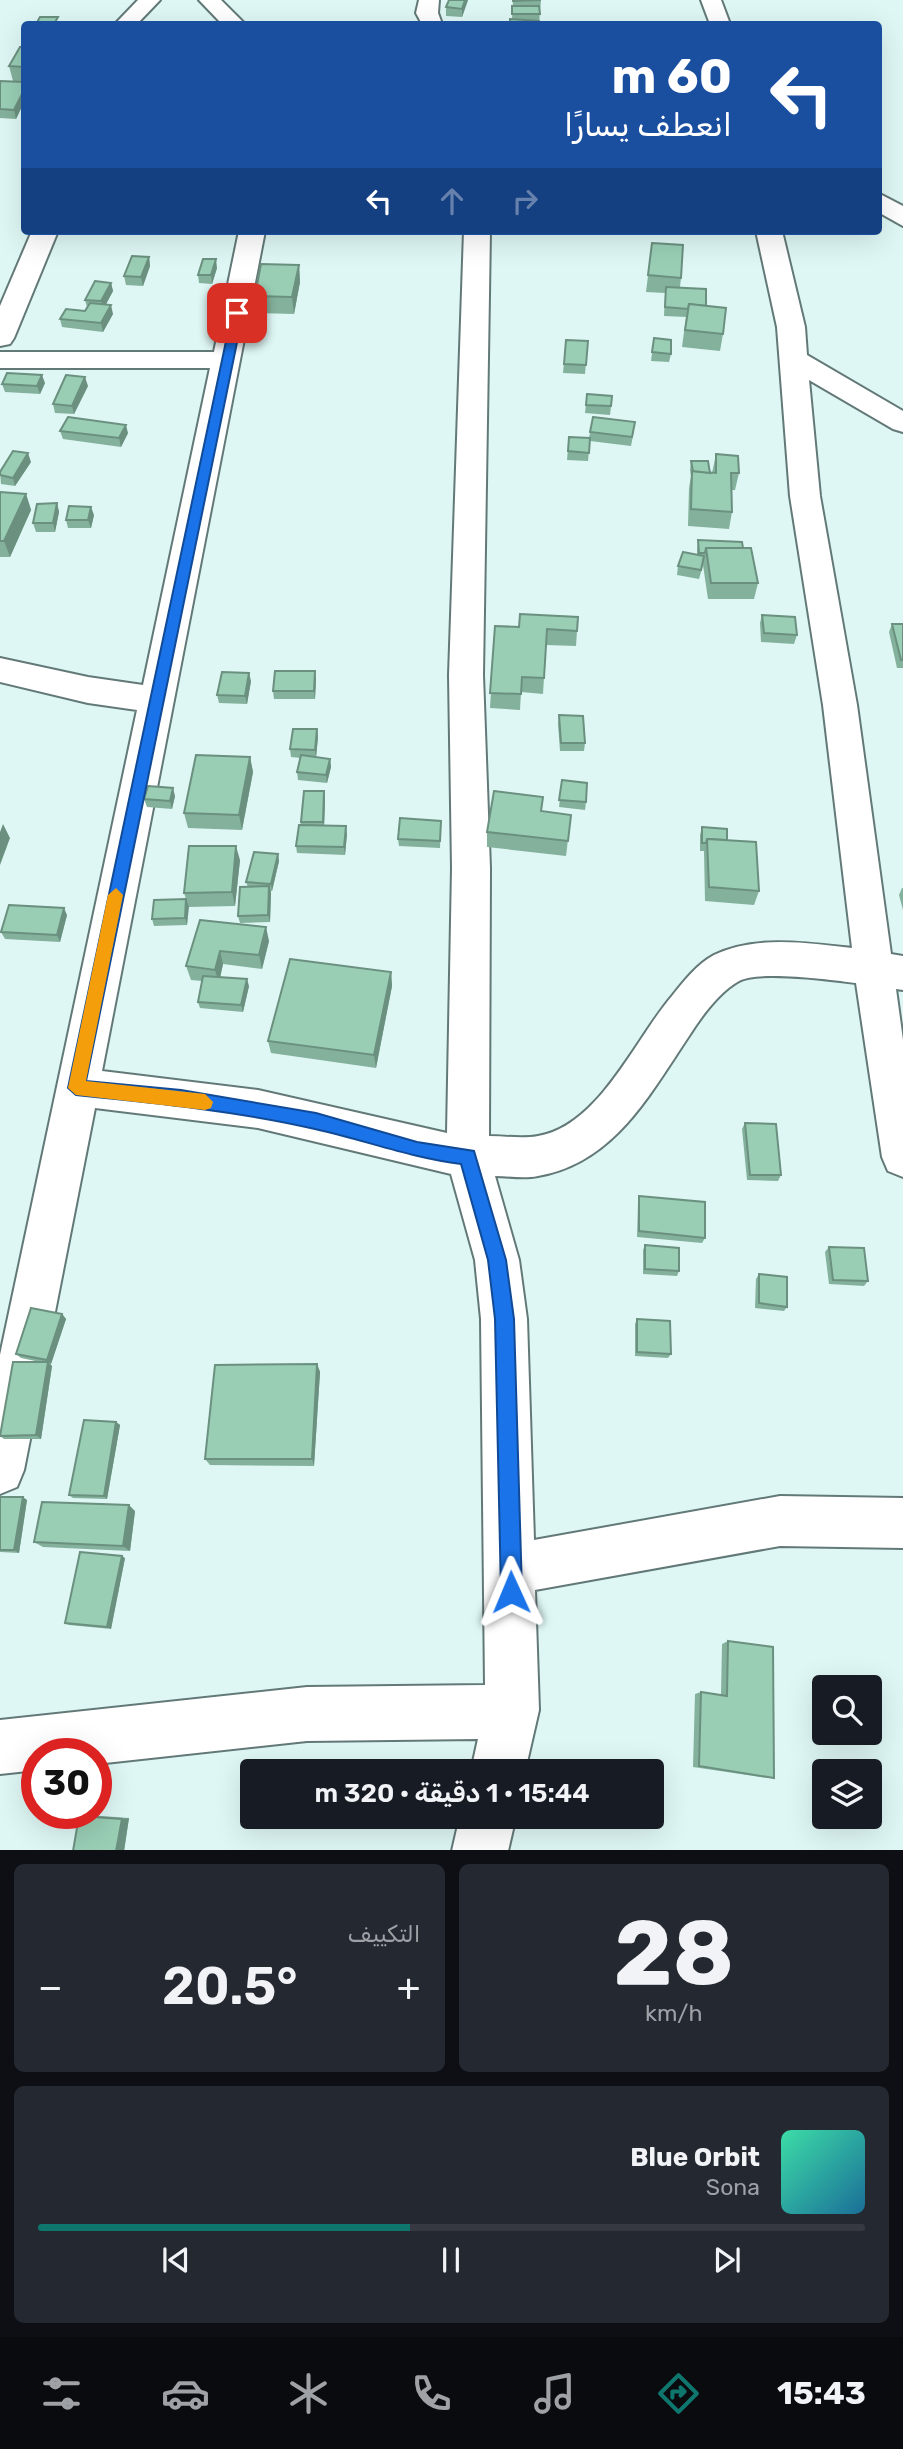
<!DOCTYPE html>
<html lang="ar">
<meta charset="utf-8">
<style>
:root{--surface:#171b24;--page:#242831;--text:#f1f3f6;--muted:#9ea1a6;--line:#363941;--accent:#0f766e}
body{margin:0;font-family:Rubik,Vazirmatn,sans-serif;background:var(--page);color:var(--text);direction:rtl;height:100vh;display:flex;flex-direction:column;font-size:26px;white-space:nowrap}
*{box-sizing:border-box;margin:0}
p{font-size:23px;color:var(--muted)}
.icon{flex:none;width:38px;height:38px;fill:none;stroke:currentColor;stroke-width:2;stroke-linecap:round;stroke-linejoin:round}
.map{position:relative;height:1850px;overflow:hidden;direction:ltr}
.drawer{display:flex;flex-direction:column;gap:14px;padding:14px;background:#0d0f14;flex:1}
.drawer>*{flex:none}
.top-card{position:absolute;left:21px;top:21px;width:861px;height:214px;border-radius:7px;box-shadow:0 7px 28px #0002;direction:rtl;background:#1a4fa0;color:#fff;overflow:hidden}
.fabs{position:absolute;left:812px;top:1675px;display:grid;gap:14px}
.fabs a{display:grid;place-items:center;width:70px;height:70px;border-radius:7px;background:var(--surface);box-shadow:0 7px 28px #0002;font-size:35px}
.speed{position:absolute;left:21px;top:1738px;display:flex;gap:14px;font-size:35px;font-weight:700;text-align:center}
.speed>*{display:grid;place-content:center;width:91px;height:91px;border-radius:50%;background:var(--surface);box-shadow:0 7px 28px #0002;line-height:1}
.speed .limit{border:10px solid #d22;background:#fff;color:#111}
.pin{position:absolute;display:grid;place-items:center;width:60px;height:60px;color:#fff;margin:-30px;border-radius:14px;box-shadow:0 4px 10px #0006}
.me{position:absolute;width:77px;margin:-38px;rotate:359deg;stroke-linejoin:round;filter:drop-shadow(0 0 5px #0008)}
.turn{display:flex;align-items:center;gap:24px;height:147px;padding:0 35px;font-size:32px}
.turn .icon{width:91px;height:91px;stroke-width:2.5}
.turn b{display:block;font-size:49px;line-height:60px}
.lanes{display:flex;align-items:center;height:66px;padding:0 35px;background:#0003;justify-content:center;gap:35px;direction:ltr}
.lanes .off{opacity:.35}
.big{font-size:52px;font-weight:600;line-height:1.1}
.drawer .card{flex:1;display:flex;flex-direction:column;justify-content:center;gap:10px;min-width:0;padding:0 24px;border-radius:10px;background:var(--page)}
.drawer .dial{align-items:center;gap:0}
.dial b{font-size:91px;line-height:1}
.song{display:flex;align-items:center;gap:21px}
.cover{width:84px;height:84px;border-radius:10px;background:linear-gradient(135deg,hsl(160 70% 55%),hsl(200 70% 35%))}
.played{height:7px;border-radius:4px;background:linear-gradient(90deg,var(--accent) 45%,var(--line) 45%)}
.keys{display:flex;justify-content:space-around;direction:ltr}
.heat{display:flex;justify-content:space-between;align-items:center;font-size:38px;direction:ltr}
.drawer .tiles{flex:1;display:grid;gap:14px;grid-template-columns:1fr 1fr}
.card:last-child{grid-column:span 2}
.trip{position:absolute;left:240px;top:1759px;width:424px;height:70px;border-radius:7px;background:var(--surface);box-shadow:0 7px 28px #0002;font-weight:600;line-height:70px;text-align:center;direction:rtl}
.menu{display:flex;height:112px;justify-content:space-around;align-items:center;background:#090b0e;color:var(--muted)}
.menu .icon{width:49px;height:49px}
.menu .active{color:var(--accent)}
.menu b{font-size:32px;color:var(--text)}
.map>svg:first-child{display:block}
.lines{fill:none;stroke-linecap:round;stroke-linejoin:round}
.street-casing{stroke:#637978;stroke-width:4}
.street{fill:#fff;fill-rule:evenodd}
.wall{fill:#84b19c}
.shaded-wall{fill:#6b907f}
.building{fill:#99ceb5;stroke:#6b907f;stroke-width:2}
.route{fill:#1a73e8;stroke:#114b97;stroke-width:2}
.slow{fill:#f59e0b}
</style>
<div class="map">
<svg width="903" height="1851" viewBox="0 0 903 1851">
<rect width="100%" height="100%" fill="#def7f5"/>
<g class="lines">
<defs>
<g id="street">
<polygon points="138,0 160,0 137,24 115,24"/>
<polygon points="199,0 221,0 245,24 222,24"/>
<polygon points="419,0 439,0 438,13 442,24 422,24 416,13"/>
<polygon points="701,0 721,0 730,24 710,24"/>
<polygon points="878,193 903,206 903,226 878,212"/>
<polygon points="32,231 58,231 14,338 10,344 0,346 0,306"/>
<path d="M239,231h26l-163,840 156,19 189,43 5,-265 -3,-193 15,-444h26l-7,444 7,193 -1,268c16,0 33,3 49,0 61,-10 97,-97 134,-140 11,-14 25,-32 42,-41 41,-20 94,-12 138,-7l-29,-243 -33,-209 -13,-169 -21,-96h26l23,96 2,28 96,56v21l-10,-3 -84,-49 11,116 37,209 34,249 12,2v34l-7,-1 7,51v137l-15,-6 -6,-14 -26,-174c-24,-3 -98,-13 -117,-2 -20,11 -38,36 -50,55 -39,58 -75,127 -151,140 -14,3 -29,0 -43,0l24,84 8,59 7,221 246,-44 123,2v50l-123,-2 -245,44 4,120 -14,61h-54l7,-32 -171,2 -211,23v-10h-59v16l-37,4v-54l307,-33 178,-2 -4,-366 -6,-59 -24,-86 -193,-46 -163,-20 -71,362 -7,17 -17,7v-139l137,-645 -49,-7 -88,-21v-24l88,19 55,8 67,-317h-210v-16h214z"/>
<polygon points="460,1816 516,1816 508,1851 452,1851"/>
</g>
</defs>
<use href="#street" class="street-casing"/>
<use href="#street" class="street"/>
</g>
<g class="wall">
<polygon points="449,0 468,0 462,17 446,16 446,7"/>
<polygon points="513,0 541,0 539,24 512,19"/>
<polygon points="24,47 24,102 16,119 0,118 0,81 13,81 9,66"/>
<polygon points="652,243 681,278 680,287 706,306 723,334 720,351 682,347 686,317 664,316 665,293 646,292"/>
<polygon points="149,257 150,266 143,286 126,285 124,276"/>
<polygon points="299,265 300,282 294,314 257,313 255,296"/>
<polygon points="217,268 212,284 199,283 198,275"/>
<polygon points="111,283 113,291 106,304 113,314 103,332 62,327 60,319 85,311 87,307 85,300"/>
<polygon points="654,338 671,354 669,362 651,361"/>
<polygon points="566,340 588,341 585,374 563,373"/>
<polygon points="45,383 40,394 5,392 2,384"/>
<polygon points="88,386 74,414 55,413 53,404"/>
<polygon points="587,394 611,406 610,415 585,413"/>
<polygon points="593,417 634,431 631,446 590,441 588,461 567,460 569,437 589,438"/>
<polygon points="60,431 128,433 121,447 63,439"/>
<polygon points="716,454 739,473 735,490 732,490 732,512 729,529 688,526 689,488 691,476 690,470 691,461 710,473 712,473"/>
<polygon points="31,462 15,486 1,484 0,472"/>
<polygon points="0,492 26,494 31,510 10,557 0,557"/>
<polygon points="57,503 59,512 55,532 36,532 33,523"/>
<polygon points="94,515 91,528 68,528 66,520"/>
<polygon points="698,540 743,548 758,583 754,599 708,599 703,565 699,579 677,575 678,566 697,555 697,549"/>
<polygon points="762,615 797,635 794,644 761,642 760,623"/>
<polygon points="892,624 903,624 903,668 897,668 889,632"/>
<polygon points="495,626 577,631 576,646 546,645 543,694 521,692 520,710 490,708"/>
<polygon points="316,679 315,699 274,699 273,691"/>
<polygon points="251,681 247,704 219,703 217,695"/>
<polygon points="559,715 585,743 584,751 560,751 558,724"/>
<polygon points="317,729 318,737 316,757 330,759 331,767 327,783 298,780 297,772 301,758 291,757 290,749"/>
<polygon points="250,757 253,772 242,830 188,828 184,813"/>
<polygon points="562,780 586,802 585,810 559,807"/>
<polygon points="324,791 325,798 324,825 347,834 345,855 297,853 296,846 301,822"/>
<polygon points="175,796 172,809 147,807 144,799"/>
<polygon points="541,811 571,815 566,856 487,847 487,832"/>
<polygon points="441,821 440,848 399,846 398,839"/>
<polygon points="702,827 727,840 759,891 754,905 705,901 704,851 700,851 700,835"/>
<polygon points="278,854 279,861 272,891 271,891 270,922 240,923 238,916 248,887 246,882"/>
<polygon points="240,860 235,906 188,907 187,925 154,926 152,919 186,899 184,893"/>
<polygon points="902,888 903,888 903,910 899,895"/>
<polygon points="67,915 60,942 5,939 1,932"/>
<polygon points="200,920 269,941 262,969 223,964 220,977 249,986 243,1012 200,1008 198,1002 202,981 191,980 186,966"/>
<polygon points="391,972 392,986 376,1068 271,1053 268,1041"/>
<polygon points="745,1123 781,1175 778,1181 747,1180 742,1129"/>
<polygon points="639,1196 705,1238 702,1243 637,1237 638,1202"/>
<polygon points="645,1245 679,1271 677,1276 643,1274 643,1250"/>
<polygon points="829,1247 868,1281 864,1286 829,1284 825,1252"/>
<polygon points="759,1274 787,1307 784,1311 755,1308 756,1279"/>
<polygon points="62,1314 66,1319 51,1364 50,1364 52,1366 41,1439 4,1439 0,1436 40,1362 21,1358 16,1354"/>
<polygon points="637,1319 671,1354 668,1358 635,1356 635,1324"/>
<polygon points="317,1364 320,1372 314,1466 210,1465 205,1459"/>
<polygon points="116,1422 120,1425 107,1499 73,1498 69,1495"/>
<polygon points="0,1497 27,1500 19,1553 0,1552"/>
<polygon points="135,1511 130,1551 43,1547 34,1542"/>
<polygon points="125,1558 111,1629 69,1625 65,1623"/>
<polygon points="728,1641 774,1778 767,1778 693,1767 695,1694 701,1692 721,1695 722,1644"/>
<polygon points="88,1815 129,1818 124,1851 79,1816"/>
</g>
<g class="shaded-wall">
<polygon points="465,0 468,0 462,17 462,9"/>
<polygon points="24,90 24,102 16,119 14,110"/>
<polygon points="149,257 150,266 143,286 141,277"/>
<polygon points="216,259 217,268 212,284 211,275"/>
<polygon points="299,265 300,282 294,314 292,297"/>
<polygon points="111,283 113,291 103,310 101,301"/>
<polygon points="111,305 113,314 103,332 101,323"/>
<polygon points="42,375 45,383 40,394 37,386"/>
<polygon points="85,377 88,386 74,414 72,406"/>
<polygon points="126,425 128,433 121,447 119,438"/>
<polygon points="28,453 31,462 15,486 13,478"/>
<polygon points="26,494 31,510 10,557 4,541"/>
<polygon points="57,503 59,512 55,532 53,523"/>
<polygon points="91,507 94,515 91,528 88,520"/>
<polygon points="315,671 316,679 315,699 314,691"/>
<polygon points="249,673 251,681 247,704 245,696"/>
<polygon points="317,729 318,737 316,758 315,750"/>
<polygon points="250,757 253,772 242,830 239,815"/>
<polygon points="330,759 331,767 327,783 326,775"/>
<polygon points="173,788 175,796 172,809 170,801"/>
<polygon points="324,791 325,798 324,830 323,822"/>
<polygon points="3,824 10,838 0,865 0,832"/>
<polygon points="346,826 347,834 345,855 344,847"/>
<polygon points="236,846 240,860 235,906 232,892"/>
<polygon points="278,854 279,861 272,891 271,884"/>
<polygon points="269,886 271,893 270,922 268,915"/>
<polygon points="186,899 189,907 187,925 185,918"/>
<polygon points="64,908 67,915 60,942 57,935"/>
<polygon points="266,927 269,941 262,969 259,955"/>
<polygon points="220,951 223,964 219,983 215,970"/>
<polygon points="391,972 392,986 376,1068 374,1055"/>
<polygon points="247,979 249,986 243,1012 241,1005"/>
<polygon points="62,1314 66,1319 51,1364 47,1360"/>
<polygon points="48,1362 52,1366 41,1439 36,1435"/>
<polygon points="317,1364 320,1372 314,1466 312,1459"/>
<polygon points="116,1422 120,1425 107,1499 104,1496"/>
<polygon points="23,1497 27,1500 19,1553 14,1550"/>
<polygon points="129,1505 135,1511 130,1551 123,1546"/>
<polygon points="122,1556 125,1558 111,1629 107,1627"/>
<polygon points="129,1818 124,1851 116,1851 122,1819"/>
</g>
<g class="building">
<polygon points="449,0 465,0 462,9 446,7"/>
<polygon points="513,0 541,0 513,1"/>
<polygon points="512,6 539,6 540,14 512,14"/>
<polygon points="40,17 58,17 54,24 36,24"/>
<polygon points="510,19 539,21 539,24 510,24"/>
<polygon points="20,47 24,47 24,67 9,66"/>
<polygon points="0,81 24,82 24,90 14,110 0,109"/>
<polygon points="652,243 683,245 681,278 648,275"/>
<polygon points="132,256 149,257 141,277 124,276"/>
<polygon points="203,259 216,259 211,275 198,275"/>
<polygon points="261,264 299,265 292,297 255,296"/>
<polygon points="95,281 111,283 101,301 85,300"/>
<polygon points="666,287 706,289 706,306 689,304 688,309 665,307"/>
<polygon points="90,303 111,305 101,323 60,319 66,309 85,311"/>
<polygon points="689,304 726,308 723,334 685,330"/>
<polygon points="654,338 671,340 671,354 652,352"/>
<polygon points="566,340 588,341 586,365 564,364"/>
<polygon points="7,373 42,375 37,386 2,384"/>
<polygon points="66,375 85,377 72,406 53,404"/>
<polygon points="587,394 612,396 611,406 586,405"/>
<polygon points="68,417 126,425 119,438 60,431"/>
<polygon points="593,417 635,422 632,437 590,432"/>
<polygon points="569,437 590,438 589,453 568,451"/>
<polygon points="13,451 28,453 13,478 0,475 0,472"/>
<polygon points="716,454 738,456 739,473 731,473 732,512 691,509 692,471 716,473"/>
<polygon points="691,461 708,461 710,473 693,471"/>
<polygon points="0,492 26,494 4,541 0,541"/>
<polygon points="57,503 53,523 33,523 37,504"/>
<polygon points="69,506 91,507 88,520 66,520"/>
<polygon points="698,540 742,542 743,548 706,548 705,553 699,553"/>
<polygon points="706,548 751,548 758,583 711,583"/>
<polygon points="683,552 704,556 701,570 678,566"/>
<polygon points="520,614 578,617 577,631 547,629 544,678 522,677 521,694 490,693 495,626 519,627"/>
<polygon points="762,615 795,617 797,635 764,633"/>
<polygon points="892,624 903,624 903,660 901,660"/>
<polygon points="275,671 315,671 314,691 273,691"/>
<polygon points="222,672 249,673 245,696 217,695"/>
<polygon points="559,715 583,716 585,743 561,743"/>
<polygon points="293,729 317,729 315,750 290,749"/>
<polygon points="196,755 250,757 239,815 184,813"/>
<polygon points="301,755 330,759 326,775 297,772"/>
<polygon points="562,780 587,783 586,802 559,800"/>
<polygon points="148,786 173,788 170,801 144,799"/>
<polygon points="304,791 324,791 323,822 301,822"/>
<polygon points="494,791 543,797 541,811 571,815 568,841 487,832"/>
<polygon points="400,818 441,821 440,841 398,839"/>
<polygon points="299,825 346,826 344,847 296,846"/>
<polygon points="702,827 727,829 727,840 707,839 706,843 702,843"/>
<polygon points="707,839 756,842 759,891 709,887"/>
<polygon points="189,846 236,846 232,892 184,893"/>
<polygon points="254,852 278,854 271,884 246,882"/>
<polygon points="269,886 268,915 238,916 240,887"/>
<polygon points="186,899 185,918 152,919 154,900"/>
<polygon points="9,905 64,908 57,935 1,932"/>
<polygon points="200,920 266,927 259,955 220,951 215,970 186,966"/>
<polygon points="290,959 391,972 374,1055 268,1041"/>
<polygon points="203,976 247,979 241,1005 198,1002"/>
<polygon points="745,1123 776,1124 781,1175 750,1175"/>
<polygon points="639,1196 705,1202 705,1238 639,1231"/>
<polygon points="645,1245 679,1248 679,1271 645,1269"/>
<polygon points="829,1247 864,1248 868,1281 833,1280"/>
<polygon points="759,1274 787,1277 787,1307 759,1303"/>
<polygon points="31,1308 62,1314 47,1360 16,1354"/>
<polygon points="637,1319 670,1321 671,1354 637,1352"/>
<polygon points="13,1362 48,1362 36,1435 0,1436"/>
<polygon points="317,1364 312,1459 205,1459 215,1365"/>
<polygon points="84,1420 116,1422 104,1496 69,1495"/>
<polygon points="0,1497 23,1497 14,1550 0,1550"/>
<polygon points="42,1502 129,1505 123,1546 34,1542"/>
<polygon points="80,1552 122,1556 107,1627 65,1623"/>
<polygon points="728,1641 773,1647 774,1778 699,1766 701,1692 727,1696"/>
<polygon points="79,1816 122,1819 116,1851 73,1851"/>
</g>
<path class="route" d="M237,310l6,3 -157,768 95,9 135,23 101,29 57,9 32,109 8,59 8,273 -3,8 -8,3 -7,-3 -3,-8 -6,-273 -7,-59 -27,-96c-50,-6 -96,-24 -146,-35 -78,-18 -159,-26 -239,-34l-8,-7 164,-775z"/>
<polygon class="slow" points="116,888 123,895 86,1081 205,1094 213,1102 211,1108 205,1110 76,1095 68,1088 108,895"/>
</svg>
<div class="fabs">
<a><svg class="icon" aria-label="search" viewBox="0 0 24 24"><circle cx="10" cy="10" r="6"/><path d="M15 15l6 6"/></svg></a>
<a><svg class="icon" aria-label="layers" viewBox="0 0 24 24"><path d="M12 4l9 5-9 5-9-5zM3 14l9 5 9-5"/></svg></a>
</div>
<div class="speed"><div class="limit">30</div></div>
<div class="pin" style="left:237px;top:313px;background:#d93025"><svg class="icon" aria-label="arrive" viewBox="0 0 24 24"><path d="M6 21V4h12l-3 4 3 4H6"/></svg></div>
<svg class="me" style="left:511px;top:1592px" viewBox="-20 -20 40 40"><path d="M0-17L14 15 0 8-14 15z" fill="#1a73e8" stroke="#fff" stroke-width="4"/></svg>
<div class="trip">15:44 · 1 دقيقة · 320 m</div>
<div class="top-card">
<div class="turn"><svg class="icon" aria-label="left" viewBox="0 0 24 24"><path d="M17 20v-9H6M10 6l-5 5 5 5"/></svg><div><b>60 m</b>انعطف يسارًا</div></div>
<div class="lanes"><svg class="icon" aria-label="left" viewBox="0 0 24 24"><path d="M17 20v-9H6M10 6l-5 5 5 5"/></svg><svg class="icon off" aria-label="ahead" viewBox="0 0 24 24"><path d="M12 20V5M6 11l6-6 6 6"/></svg><svg class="icon off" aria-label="right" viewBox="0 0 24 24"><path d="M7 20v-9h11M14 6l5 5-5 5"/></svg></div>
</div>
</div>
<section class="drawer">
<div class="tiles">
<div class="card dial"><b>28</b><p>km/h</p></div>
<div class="card"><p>التكييف</p>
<div class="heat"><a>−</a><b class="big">20.5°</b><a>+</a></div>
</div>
<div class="card">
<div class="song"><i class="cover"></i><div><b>Blue Orbit</b><p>Sona</p></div></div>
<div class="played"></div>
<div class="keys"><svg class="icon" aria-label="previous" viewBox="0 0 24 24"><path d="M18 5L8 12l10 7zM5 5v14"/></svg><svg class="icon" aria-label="pause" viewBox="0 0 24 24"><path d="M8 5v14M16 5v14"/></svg><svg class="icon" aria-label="next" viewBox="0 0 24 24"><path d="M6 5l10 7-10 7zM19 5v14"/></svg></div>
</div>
</div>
</section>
<nav class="menu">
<b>15:43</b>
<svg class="icon active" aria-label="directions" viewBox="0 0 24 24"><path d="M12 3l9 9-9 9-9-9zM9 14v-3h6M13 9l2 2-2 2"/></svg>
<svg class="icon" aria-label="music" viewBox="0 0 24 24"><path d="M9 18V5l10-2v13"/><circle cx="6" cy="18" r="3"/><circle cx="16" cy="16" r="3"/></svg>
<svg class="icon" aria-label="phone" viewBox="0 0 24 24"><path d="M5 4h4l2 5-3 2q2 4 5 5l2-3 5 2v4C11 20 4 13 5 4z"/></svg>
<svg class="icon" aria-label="climate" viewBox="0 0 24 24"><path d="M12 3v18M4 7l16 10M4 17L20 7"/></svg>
<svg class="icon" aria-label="car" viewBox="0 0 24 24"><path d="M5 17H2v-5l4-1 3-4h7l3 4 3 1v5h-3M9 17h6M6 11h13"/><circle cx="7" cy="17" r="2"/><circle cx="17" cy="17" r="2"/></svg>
<svg class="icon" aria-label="filters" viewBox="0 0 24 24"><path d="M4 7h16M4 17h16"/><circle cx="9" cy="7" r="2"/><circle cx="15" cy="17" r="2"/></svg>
</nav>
